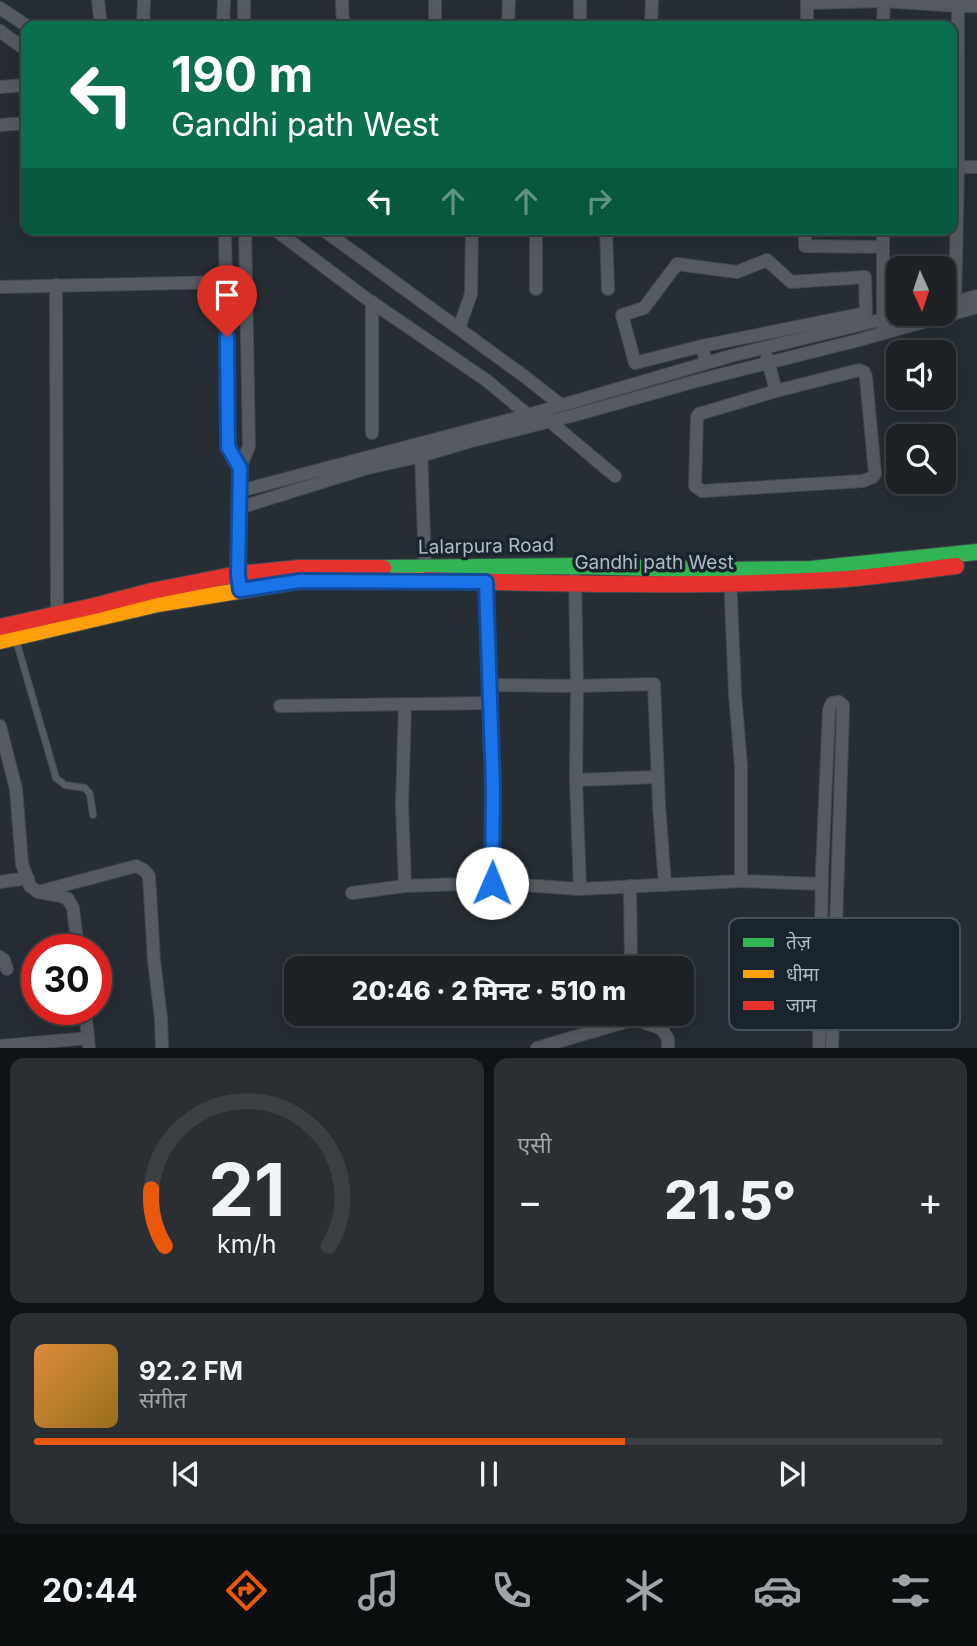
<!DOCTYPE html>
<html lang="hi">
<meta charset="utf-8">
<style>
:root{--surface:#1c2226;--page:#292f32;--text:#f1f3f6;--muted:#a0a4a7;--line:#3a3f43;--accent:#ea580c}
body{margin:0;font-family:Inter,"Noto Sans Devanagari",sans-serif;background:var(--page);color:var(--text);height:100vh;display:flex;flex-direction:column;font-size:26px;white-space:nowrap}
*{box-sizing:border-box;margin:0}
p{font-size:23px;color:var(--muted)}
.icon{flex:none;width:38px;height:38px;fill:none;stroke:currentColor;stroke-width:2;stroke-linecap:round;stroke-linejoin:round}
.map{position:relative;height:1048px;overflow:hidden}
.sheet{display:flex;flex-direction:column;gap:10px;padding:10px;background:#0f1315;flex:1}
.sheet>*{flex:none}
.hud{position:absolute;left:21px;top:21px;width:936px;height:214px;border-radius:14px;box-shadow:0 7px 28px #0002,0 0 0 2px var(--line);background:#0b6e4f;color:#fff;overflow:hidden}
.needle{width:46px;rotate:177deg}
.buttons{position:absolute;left:886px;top:256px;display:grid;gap:14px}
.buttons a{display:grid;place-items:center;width:70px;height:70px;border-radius:14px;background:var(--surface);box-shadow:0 7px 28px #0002,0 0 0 2px var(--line);font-size:35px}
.speed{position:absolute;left:21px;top:934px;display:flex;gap:14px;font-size:35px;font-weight:700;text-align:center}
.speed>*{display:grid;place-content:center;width:91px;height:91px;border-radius:50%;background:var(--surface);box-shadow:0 7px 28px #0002,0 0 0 2px var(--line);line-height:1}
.speed .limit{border:10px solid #d22;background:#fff;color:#111}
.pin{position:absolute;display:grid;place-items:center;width:60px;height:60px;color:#fff;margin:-72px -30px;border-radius:50% 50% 50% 0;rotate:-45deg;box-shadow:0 0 7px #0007}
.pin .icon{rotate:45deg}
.me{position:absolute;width:77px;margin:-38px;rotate:1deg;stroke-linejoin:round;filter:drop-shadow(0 0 5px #0008)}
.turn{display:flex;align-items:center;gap:24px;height:147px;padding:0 35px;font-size:32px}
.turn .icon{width:91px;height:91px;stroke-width:2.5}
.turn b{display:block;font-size:49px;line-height:60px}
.lanes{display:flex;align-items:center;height:66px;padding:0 35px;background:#0003;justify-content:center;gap:35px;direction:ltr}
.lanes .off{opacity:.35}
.big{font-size:52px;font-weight:800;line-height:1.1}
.sheet .card{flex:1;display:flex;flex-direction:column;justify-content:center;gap:10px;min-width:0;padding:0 24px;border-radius:14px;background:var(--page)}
.sheet .dial{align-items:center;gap:0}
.dial svg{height:182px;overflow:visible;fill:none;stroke:var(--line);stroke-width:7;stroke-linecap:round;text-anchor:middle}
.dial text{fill:var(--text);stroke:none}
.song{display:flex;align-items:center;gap:21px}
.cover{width:84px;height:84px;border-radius:10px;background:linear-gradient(135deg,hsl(30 70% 55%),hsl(40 70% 35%))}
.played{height:7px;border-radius:4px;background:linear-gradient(90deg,var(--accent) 65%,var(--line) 65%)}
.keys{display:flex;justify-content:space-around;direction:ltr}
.heat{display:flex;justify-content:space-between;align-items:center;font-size:38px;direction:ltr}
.sheet .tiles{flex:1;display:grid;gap:10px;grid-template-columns:1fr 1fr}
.card:last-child{grid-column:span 2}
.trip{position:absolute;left:284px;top:956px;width:410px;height:70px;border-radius:14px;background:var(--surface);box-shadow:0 7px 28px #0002,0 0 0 2px var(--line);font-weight:800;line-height:70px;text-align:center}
.menu{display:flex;height:112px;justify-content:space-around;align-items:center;background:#0b0e0f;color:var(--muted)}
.menu .icon{width:49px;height:49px}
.menu .on{color:var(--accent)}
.menu b{font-size:32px;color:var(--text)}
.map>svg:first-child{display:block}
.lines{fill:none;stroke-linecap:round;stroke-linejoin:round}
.lane-casing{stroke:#434a4f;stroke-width:8}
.street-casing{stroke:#434a4f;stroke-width:14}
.fast-casing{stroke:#434a4f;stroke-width:18}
.slow-casing{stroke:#434a4f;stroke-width:18}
.jam-casing{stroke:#434a4f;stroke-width:18}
.lane{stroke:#565b61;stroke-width:6}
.street{stroke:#565b61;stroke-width:12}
.fast{stroke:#30b455;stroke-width:16}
.slow{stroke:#ff9f0a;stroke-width:16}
.jam{stroke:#e5322d;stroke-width:16}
.route-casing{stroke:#114b97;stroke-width:18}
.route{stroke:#1a73e8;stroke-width:12}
.labels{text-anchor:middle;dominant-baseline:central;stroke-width:7;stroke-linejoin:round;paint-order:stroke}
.street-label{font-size:19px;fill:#aebac5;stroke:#1a242d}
.key{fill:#1a242d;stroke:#46515b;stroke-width:2}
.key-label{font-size:19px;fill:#aebac5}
</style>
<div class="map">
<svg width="977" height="1048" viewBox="0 0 977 1048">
<rect width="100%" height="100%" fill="#262d33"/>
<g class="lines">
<defs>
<polyline id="lane" points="16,640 56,778 65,785 85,788 90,794 93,815"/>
<g id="street">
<polyline points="98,0 101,26"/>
<polyline points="342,0 343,26"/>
<polyline points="435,0 435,26"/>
<polyline points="580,0 580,26"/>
<polyline points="807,3 884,1 958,6 958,1"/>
<polyline points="977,6 958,6 958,167 977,167"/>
<polyline points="0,8 27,26"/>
<polyline points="143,26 144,0"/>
<polyline points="223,26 224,0"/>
<polyline points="244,26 244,0"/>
<polyline points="508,26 509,0"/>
<polyline points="651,26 652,0"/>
<polyline points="807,26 807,0"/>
<polyline points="883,26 884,0"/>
<polyline points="0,31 26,50"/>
<polyline points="0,87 26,85"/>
<polyline points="0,125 26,123"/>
<polyline points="225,229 228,447 240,468"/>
<polyline points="274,229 367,299 486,380 528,415"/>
<polyline points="322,229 524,376 561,405"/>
<polyline points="536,229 536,289"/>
<polyline points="606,229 608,289"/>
<polyline points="805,229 805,246 883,247 883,327"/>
<polyline points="883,247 883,229"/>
<polyline points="56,285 57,614"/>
<polyline points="0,287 227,282"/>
<polyline points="372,302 372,433"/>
<polyline points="955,302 958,167"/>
<polyline points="943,305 977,296"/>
<polyline points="459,328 471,294 472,229"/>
<polyline points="702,346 866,313 865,277 791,282 767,260 737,272 677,264 644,308 622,315 635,363 702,346 706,363"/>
<polyline points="767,357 776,391 859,370 864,372 866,377 875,474 873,477 863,481 702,491 695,486 697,417 699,414 776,391"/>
<polyline points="547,419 615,476"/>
<polyline points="421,450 425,568"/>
<polyline points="240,491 528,415 734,355 909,313"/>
<polyline points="239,508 364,469 421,456 471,441 575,415 700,380 859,340 977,307"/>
<polyline points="486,575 493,788 492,883"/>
<polyline points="575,578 577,686 576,780 580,889"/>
<polyline points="239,580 240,468 249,446 245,229"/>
<polyline points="489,685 577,686 654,684 659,805 665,885"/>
<polyline points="280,706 490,703"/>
<polyline points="0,726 16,789 22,864 30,886 38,892 61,896 68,899 73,908 78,950"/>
<polyline points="576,780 658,777"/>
<polyline points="741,881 822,884"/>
<polyline points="0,882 28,878"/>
<polyline points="405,886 402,805 405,705"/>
<polyline points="630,886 631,968"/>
<polyline points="38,892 136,866 144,870 149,876 154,960 161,1019 162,1048"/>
<polyline points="352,893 405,886 492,883 580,889 741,881 741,766 735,694 730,575"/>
<polyline points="0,957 4,960 7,969"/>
<polyline points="85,1010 88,1038"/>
<polyline points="635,1019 662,1029 668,1039 668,1048"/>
<polyline points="0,1046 88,1038 89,1048"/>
<polyline points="537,1048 635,1019 634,1013"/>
<polyline points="819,1048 822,872 829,710 832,703 839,702 843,705 843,711 832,1048"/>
</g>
<polyline id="fast" points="383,568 575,566 730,570 811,569 977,552"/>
<polyline id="slow" points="0,641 158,604 300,581 427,580"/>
<g id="jam">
<path d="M427,580c134,4 268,7 403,0 42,-2 84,-9 126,-14"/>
<polyline points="0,627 94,606 152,591 238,574 299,568 383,568"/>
</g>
</defs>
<use href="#lane" class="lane-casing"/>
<use href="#street" class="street-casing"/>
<use href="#fast" class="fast-casing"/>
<use href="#slow" class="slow-casing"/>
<use href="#jam" class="jam-casing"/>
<use href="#lane" class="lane"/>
<use href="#street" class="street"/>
<use href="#fast" class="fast"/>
<use href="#slow" class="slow"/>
<use href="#jam" class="jam"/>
</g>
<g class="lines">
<defs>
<polyline id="route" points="227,337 228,447 240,468 238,574 240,590 300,581 486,582 493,788 492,883"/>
</defs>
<use href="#route" class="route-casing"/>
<use href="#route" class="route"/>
</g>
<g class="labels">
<g class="street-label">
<text transform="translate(486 546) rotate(-1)">Lalarpura Road</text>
<text x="654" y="562">Gandhi path West</text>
</g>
</g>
<rect x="729" y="918" width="231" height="112" rx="10" class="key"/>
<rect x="743" y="938" width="31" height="9" fill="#30b455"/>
<rect x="743" y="970" width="31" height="8" fill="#ff9f0a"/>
<rect x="743" y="1001" width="31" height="9" fill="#e5322d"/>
<g class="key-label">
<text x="786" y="949">तेज़</text>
<text x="786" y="981">धीमा</text>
<text x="786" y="1012">जाम</text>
</g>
</svg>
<div class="buttons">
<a><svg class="needle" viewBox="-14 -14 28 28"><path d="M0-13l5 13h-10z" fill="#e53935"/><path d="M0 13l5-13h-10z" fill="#a0a4a7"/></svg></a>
<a><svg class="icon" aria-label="sound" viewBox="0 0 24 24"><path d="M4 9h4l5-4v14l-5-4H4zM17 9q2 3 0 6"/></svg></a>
<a><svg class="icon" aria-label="search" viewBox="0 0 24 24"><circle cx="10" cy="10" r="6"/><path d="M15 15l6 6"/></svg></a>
</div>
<div class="speed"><div class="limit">30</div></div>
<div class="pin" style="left:227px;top:337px;background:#d93025"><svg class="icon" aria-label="arrive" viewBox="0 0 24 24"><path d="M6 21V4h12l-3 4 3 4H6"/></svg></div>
<svg class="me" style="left:492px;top:883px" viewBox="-20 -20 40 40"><circle r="19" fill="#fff"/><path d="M0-13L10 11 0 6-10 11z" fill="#1a73e8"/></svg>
<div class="trip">20:46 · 2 मिनट · 510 m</div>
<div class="hud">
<div class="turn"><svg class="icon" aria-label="left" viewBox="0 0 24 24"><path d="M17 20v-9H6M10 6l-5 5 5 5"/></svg><div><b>190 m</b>Gandhi path West</div></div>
<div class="lanes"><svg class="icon" aria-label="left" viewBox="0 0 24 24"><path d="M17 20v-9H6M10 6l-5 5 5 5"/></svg><svg class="icon off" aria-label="ahead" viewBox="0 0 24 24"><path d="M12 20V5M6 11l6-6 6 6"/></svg><svg class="icon off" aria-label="ahead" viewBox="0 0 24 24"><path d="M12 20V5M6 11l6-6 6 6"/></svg><svg class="icon off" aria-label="right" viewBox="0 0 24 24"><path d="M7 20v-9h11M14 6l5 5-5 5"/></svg></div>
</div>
</div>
<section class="sheet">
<div class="tiles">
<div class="card dial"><svg viewBox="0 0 100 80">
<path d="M14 69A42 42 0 1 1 86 69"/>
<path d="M14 69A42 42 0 0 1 8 44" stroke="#ea580c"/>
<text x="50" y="56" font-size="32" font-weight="700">21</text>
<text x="50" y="72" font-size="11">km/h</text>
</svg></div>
<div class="card"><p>एसी</p>
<div class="heat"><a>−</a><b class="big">21.5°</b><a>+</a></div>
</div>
<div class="card">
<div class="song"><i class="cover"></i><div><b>92.2 FM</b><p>संगीत</p></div></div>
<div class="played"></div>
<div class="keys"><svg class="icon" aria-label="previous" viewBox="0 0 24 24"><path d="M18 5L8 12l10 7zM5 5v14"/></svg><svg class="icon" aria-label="pause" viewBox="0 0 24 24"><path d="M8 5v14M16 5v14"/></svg><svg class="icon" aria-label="next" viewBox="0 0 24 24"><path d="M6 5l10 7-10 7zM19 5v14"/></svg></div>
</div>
</div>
</section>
<nav class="menu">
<b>20:44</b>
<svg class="icon on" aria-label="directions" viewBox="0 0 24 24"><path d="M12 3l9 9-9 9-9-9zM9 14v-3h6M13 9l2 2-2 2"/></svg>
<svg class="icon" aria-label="music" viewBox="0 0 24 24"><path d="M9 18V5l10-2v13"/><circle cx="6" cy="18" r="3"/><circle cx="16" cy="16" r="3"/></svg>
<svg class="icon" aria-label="phone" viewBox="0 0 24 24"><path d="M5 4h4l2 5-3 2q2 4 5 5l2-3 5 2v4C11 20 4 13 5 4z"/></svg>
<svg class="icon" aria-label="climate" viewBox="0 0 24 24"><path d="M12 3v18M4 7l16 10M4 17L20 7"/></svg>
<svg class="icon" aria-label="car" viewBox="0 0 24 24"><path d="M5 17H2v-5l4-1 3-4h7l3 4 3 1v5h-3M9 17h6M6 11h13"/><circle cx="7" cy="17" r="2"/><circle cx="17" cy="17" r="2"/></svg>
<svg class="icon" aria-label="filters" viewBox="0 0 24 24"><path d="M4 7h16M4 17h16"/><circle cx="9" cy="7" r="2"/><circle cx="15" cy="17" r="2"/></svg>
</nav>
